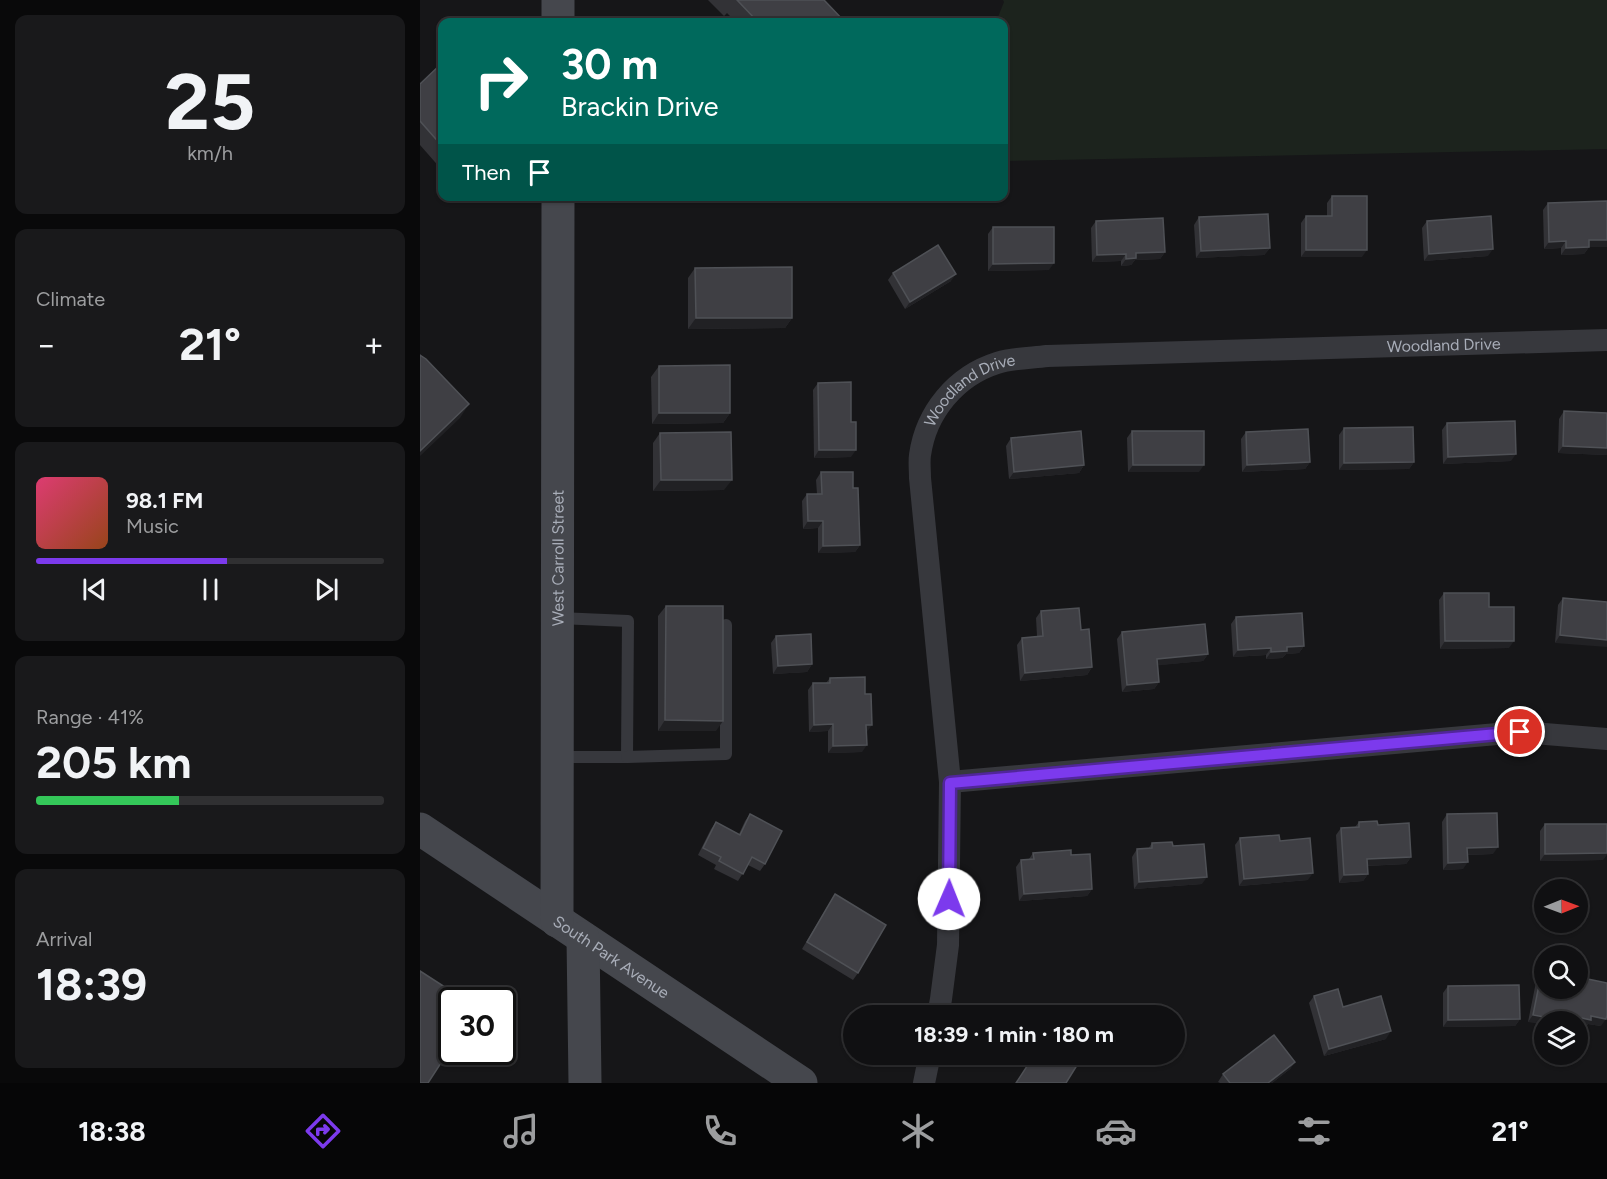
<!DOCTYPE html>
<meta charset="utf-8">
<style>
:root{--surface:#101012;--page:#19191b;--text:#f1f3f6;--muted:#9c9d9f;--line:#303032;--accent:#7c3aed}
body{margin:0;font-family:Figtree,sans-serif;background:var(--page);color:var(--text);height:100vh;display:flex;flex-direction:column;font-size:22px;white-space:nowrap}
*{box-sizing:border-box;margin:0}
p{font-size:20px;color:var(--muted)}
.icon{flex:none;width:33px;height:33px;fill:none;stroke:currentColor;stroke-width:2;stroke-linecap:round;stroke-linejoin:round}
.map{position:relative;flex:1;overflow:hidden}
.sheet{display:flex;flex-direction:column;gap:15px;padding:15px;background:#09090a;width:420px}
.sheet>*{flex:none}
.hud{position:absolute;left:18px;top:18px;width:570px;height:183px;border-radius:12px;box-shadow:0 2px 4px #0004,0 0 0 2px var(--line);background:#00695c;color:#fff;overflow:hidden}
.needle{width:39px;rotate:89deg}
.fabs{position:absolute;left:1114px;top:879px;display:grid;gap:12px}
.fabs a{display:grid;place-items:center;width:54px;height:54px;border-radius:50%;background:var(--surface);box-shadow:0 2px 4px #0004,0 0 0 2px var(--line);font-size:30px}
.speed{position:absolute;left:18px;top:987px;display:flex;gap:12px;font-size:30px;font-weight:700;text-align:center}
.speed>*{display:grid;place-content:center;width:78px;height:78px;border-radius:50%;background:var(--surface);box-shadow:0 2px 4px #0004,0 0 0 2px var(--line);line-height:1}
.speed .limit{border:3px solid #111;border-radius:9px;background:#fff;color:#111}
.pin{position:absolute;display:grid;place-items:center;width:51px;height:51px;color:#fff;margin:-26px;border:3px solid #fff;border-radius:50%;box-shadow:0 2px 6px #0007}
.me{position:absolute;width:66px;margin:-33px;rotate:1deg;stroke-linejoin:round;filter:drop-shadow(0 0 4px #0008)}
.turn{display:flex;align-items:center;gap:21px;height:126px;padding:0 24px;font-size:27px}
.turn .icon{width:78px;height:78px;stroke-width:2.5}
.turn b{display:block;font-size:42px;line-height:51px}
.then{display:flex;align-items:center;height:57px;padding:0 24px;background:#0003;gap:12px;font-size:22px}
.big{font-size:45px;font-weight:700;line-height:1.1}
.sheet .card{flex:1;display:flex;flex-direction:column;justify-content:center;gap:9px;min-width:0;padding:0 21px;border-radius:12px;background:var(--page)}
.sheet .dial{align-items:center;gap:0}
.dial b{font-size:78px;line-height:1}
.song{display:flex;align-items:center;gap:18px}
.cover{width:72px;height:72px;border-radius:9px;background:linear-gradient(135deg,hsl(340 70% 55%),hsl(20 70% 35%))}
.played{height:6px;border-radius:3px;background:linear-gradient(90deg,var(--accent) 55%,var(--line) 55%)}
.keys{display:flex;justify-content:space-around;direction:ltr}
.heat{display:flex;justify-content:space-between;align-items:center;font-size:33px;direction:ltr}
.charge{height:9px;border-radius:4px;background:linear-gradient(90deg,#34c759 41%,var(--line) 0)}
.trip{position:absolute;left:423px;top:1005px;width:342px;height:60px;border-radius:30px;background:var(--surface);box-shadow:0 2px 4px #0004,0 0 0 2px var(--line);font-weight:700;line-height:60px;text-align:center}
.menu{display:flex;height:96px;justify-content:space-around;align-items:center;background:#060607;color:var(--muted)}
.menu .icon{width:42px;height:42px}
.menu .selected{color:var(--accent)}
.menu b{font-size:27px;color:var(--text)}
main{display:flex;flex:1;min-height:0}
.map>svg:first-child{display:block}
.green{fill:#1c231d}
.lines{fill:none;stroke-linecap:round;stroke-linejoin:round}
.lane{stroke:#37383d;stroke-width:12}
.street{stroke:#37383d;stroke-width:22}
.secondary{stroke:#45474d;stroke-width:33}
.wall{fill:#323236}
.shaded-wall{fill:#212124}
.building{fill:#3f3f44;stroke:#4f5156;stroke-width:1.5}
.route-casing{stroke:#51269a;stroke-width:15}
.route{stroke:#7c3aed;stroke-width:10}
.labels{text-anchor:middle;dominant-baseline:central;stroke-width:6;stroke-linejoin:round;paint-order:stroke}
.street-label{font-size:16px;fill:#a8adb8;stroke:#111113}
</style>
<main>
<section class="sheet">
<div class="card dial"><b>25</b><p>km/h</p></div>
<div class="card"><p>Climate</p>
<div class="heat"><a>−</a><b class="big">21°</b><a>+</a></div>
</div>
<div class="card">
<div class="song"><i class="cover"></i><div><b>98.1 FM</b><p>Music</p></div></div>
<div class="played"></div>
<div class="keys"><svg class="icon" aria-label="previous" viewBox="0 0 24 24"><path d="M18 5L8 12l10 7zM5 5v14"/></svg><svg class="icon" aria-label="pause" viewBox="0 0 24 24"><path d="M8 5v14M16 5v14"/></svg><svg class="icon" aria-label="next" viewBox="0 0 24 24"><path d="M6 5l10 7-10 7zM19 5v14"/></svg></div>
</div>
<div class="card"><p>Range · 41%</p><b class="big">205 km</b><div class="charge"></div></div>
<div class="card"><p>Arrival</p><b class="big">18:39</b></div>
</section>
<div class="map">
<svg width="1187" height="1083" viewBox="0 0 1187 1083">
<rect width="100%" height="100%" fill="#161618"/>
<polygon class="green" points="583,0 1187,0 1187,149 584,161 584,22 576,22 584,2"/>
<g class="lines">
<g class="lane">
<polyline points="138,757 207,757 208,621 139,618"/>
<polyline points="207,757 306,754 306,625"/>
</g>
<g class="street">
<polyline points="530,782 1100,732 1187,739"/>
<path id="s1" d="M518,1016l3,-17 7,-54 2,-163 -30,-304c0,-8 -1,-16 0,-23 6,-43 36,-79 77,-92 16,-5 34,-5 50,-7l560,-16"/>
<polyline points="504,1083 510,1054"/>
</g>
<g class="secondary">
<polyline points="138,22 138,0"/>
<path id="s2" d="M0,829l381,254"/>
<path id="s3" d="M137,921l1,-725"/>
<polyline points="163,938 165,1083"/>
</g>
</g>
<g class="wall">
<polygon points="288,0 404,0 425,22 316,22 307,13 304,16"/>
<polygon points="22,63 22,170 0,145 0,84"/>
<polygon points="912,196 942,257 881,257 881,223 886,216 907,216 907,203"/>
<polygon points="1128,203 1169,247 1164,254 1141,255 1141,248 1124,249 1123,210"/>
<polygon points="779,217 850,248 844,255 776,258 774,225"/>
<polygon points="676,221 745,252 740,259 715,260 711,265 701,266 701,261 672,262 671,228"/>
<polygon points="1007,221 1068,256 1004,261 1002,228"/>
<polygon points="573,227 629,270 568,271 568,234"/>
<polygon points="275,268 372,318 365,328 268,329 268,278"/>
<polygon points="473,273 531,281 485,309 468,280"/>
<polygon points="239,366 310,413 303,423 232,424 231,377"/>
<polygon points="398,383 431,457 394,458 393,390"/>
<polygon points="1144,411 1187,413 1187,455 1138,453 1139,419"/>
<polygon points="1027,423 1091,461 1023,464 1022,430"/>
<polygon points="924,428 994,462 989,469 919,470 919,435"/>
<polygon points="712,431 779,472 708,472 707,438"/>
<polygon points="826,432 890,462 885,469 822,472 821,439"/>
<polygon points="240,433 304,490 233,491 233,443"/>
<polygon points="591,438 664,465 659,473 589,479 586,446"/>
<polygon points="401,472 433,488 440,545 435,552 398,553 398,528 383,529 382,501 387,494 397,494 396,480"/>
<polygon points="1024,593 1089,648 1020,649 1019,600"/>
<polygon points="1143,598 1187,602 1135,643 1138,605"/>
<polygon points="246,606 296,731 238,731 238,616"/>
<polygon points="621,611 661,630 672,667 667,675 600,681 597,645 602,638 617,636 616,618"/>
<polygon points="816,617 884,646 879,653 866,654 862,658 846,659 846,655 813,657 811,624"/>
<polygon points="702,632 788,654 783,661 738,665 739,682 734,689 702,692 697,639"/>
<polygon points="356,636 392,664 387,672 353,674 351,643"/>
<polygon points="410,678 446,732 442,752 408,753 408,731 389,732 388,690 393,683 406,683"/>
<polygon points="330,814 345,864 340,871 328,865 318,881 294,869 296,865 278,855 291,829 296,822 319,834 325,821"/>
<polygon points="1027,814 1073,854 1047,855 1043,869 1023,870 1022,822"/>
<polygon points="939,822 958,825 991,857 986,864 947,866 948,874 943,881 919,883 916,835 921,828 935,827"/>
<polygon points="1125,824 1183,860 1120,861 1120,831"/>
<polygon points="820,838 860,841 888,880 819,886 815,845"/>
<polygon points="732,843 753,846 782,884 714,889 712,857 717,849 728,849"/>
<polygon points="613,853 651,855 672,889 667,896 599,901 596,867 601,860 609,859"/>
<polygon points="415,894 438,973 433,980 382,949"/>
<polygon points="1122,970 1181,1026 1168,1024 1166,1027 1158,1022 1108,1022 1117,977"/>
<polygon points="1028,986 1100,1019 1095,1026 1023,1027 1023,993"/>
<polygon points="894,996 923,1007 966,1039 904,1056 889,1003"/>
<polygon points="875,1062 870,1069 852,1083 800,1083 798,1082 803,1074"/>
</g>
<g class="shaded-wall">
<polygon points="1169,240 1187,240 1187,247 1169,247 1164,254 1141,255 1146,248"/>
<polygon points="1146,241 1141,248 1124,249 1129,242"/>
<polygon points="850,248 844,255 776,258 781,251"/>
<polygon points="1073,249 1068,256 1004,261 1009,254"/>
<polygon points="886,250 947,250 942,257 881,257"/>
<polygon points="745,252 740,259 715,260 711,265 701,266 706,259 716,253"/>
<polygon points="706,254 701,261 672,262 677,255"/>
<polygon points="634,263 629,270 568,271 573,264"/>
<polygon points="536,274 531,281 485,309 490,302"/>
<polygon points="276,318 372,318 365,328 268,329"/>
<polygon points="49,404 40,418 0,456 0,451"/>
<polygon points="239,413 310,413 303,423 232,424"/>
<polygon points="1143,446 1187,448 1187,455 1138,453"/>
<polygon points="399,450 436,450 431,457 394,458"/>
<polygon points="1096,454 1091,461 1023,464 1028,457"/>
<polygon points="890,462 885,469 822,472 827,465"/>
<polygon points="994,462 989,469 919,470 924,463"/>
<polygon points="664,465 659,473 589,479 594,472"/>
<polygon points="713,465 784,465 779,472 708,472"/>
<polygon points="241,480 312,480 304,490 233,491"/>
<polygon points="388,521 403,521 398,528 383,529"/>
<polygon points="440,545 435,552 398,553 403,546"/>
<polygon points="1140,635 1187,640 1187,647 1135,643"/>
<polygon points="1025,641 1094,641 1089,648 1020,649"/>
<polygon points="884,646 879,653 866,654 862,658 846,659 851,652 867,647"/>
<polygon points="851,648 846,655 813,657 818,650"/>
<polygon points="788,654 783,661 732,666 737,659"/>
<polygon points="392,664 387,672 353,674 358,666"/>
<polygon points="672,667 667,675 600,681 605,673"/>
<polygon points="739,682 734,689 702,692 707,685"/>
<polygon points="245,720 303,721 296,731 238,731"/>
<polygon points="413,724 408,731 389,732 394,725"/>
<polygon points="446,725 452,725 447,732"/>
<polygon points="447,745 442,752 408,753 413,746"/>
<polygon points="1078,847 1073,854 1042,855 1047,848"/>
<polygon points="1187,853 1187,855 1183,860 1120,861 1125,854"/>
<polygon points="991,857 986,864 942,866 947,859"/>
<polygon points="1048,862 1043,869 1023,870 1028,863"/>
<polygon points="893,873 888,880 819,886 824,879"/>
<polygon points="948,874 943,881 919,883 924,875"/>
<polygon points="787,877 782,884 714,889 719,882"/>
<polygon points="672,889 667,896 599,901 604,894"/>
<polygon points="1113,1015 1171,1016 1186,1019 1181,1026 1168,1024 1166,1027 1158,1026 1158,1022 1125,1022 1125,1025 1108,1022"/>
<polygon points="1100,1019 1095,1026 1023,1027 1028,1020"/>
<polygon points="971,1031 966,1039 904,1056 909,1049"/>
<polygon points="875,1062 870,1069 852,1083 848,1083"/>
</g>
<g class="building">
<polygon points="317,0 404,0 425,22 338,22"/>
<polygon points="22,63 22,146 0,121 0,84"/>
<polygon points="912,196 947,196 947,250 886,250 886,216 912,216"/>
<polygon points="1187,201 1187,240 1169,240 1169,247 1146,248 1146,241 1129,242 1128,203"/>
<polygon points="848,214 850,248 781,251 779,217"/>
<polygon points="1071,216 1073,249 1009,254 1007,221"/>
<polygon points="743,218 745,252 716,253 716,258 706,259 706,254 677,255 676,221"/>
<polygon points="573,227 634,227 634,263 573,264"/>
<polygon points="518,245 536,274 490,302 473,273"/>
<polygon points="372,267 372,318 276,318 275,268"/>
<polygon points="0,355 6,359 49,404 0,451"/>
<polygon points="310,365 310,413 239,413 239,366"/>
<polygon points="431,382 431,422 436,422 436,450 399,450 398,383"/>
<polygon points="1144,411 1187,413 1187,448 1143,446"/>
<polygon points="1095,421 1096,454 1028,457 1027,423"/>
<polygon points="993,427 994,462 924,463 924,428"/>
<polygon points="888,429 890,462 827,465 826,432"/>
<polygon points="661,431 664,465 594,472 591,438"/>
<polygon points="712,431 784,431 784,465 713,465"/>
<polygon points="311,432 312,480 241,480 240,433"/>
<polygon points="401,472 433,472 433,488 438,488 440,545 403,546 403,521 388,521 387,494 402,494"/>
<polygon points="1024,593 1069,593 1069,607 1094,607 1094,641 1025,641"/>
<polygon points="1143,598 1187,602 1187,640 1140,635"/>
<polygon points="246,606 303,606 303,721 245,720"/>
<polygon points="659,608 661,630 669,629 672,667 605,673 602,638 623,636 621,611"/>
<polygon points="882,613 884,646 867,647 867,651 851,652 851,648 818,650 816,617"/>
<polygon points="785,624 788,654 737,659 739,682 707,685 702,632"/>
<polygon points="391,634 392,664 358,666 356,636"/>
<polygon points="445,677 445,694 451,694 452,725 446,725 447,745 413,746 413,724 394,725 393,683 410,683 410,678"/>
<polygon points="1077,813 1078,847 1047,848 1048,862 1028,863 1027,814"/>
<polygon points="330,814 362,831 345,864 332,857 323,874 299,861 301,857 283,848 296,822 320,835"/>
<polygon points="957,821 958,825 989,823 991,857 947,859 948,874 924,875 921,828 939,827 939,822"/>
<polygon points="1125,824 1187,824 1187,853 1125,854"/>
<polygon points="859,835 860,841 890,838 893,873 824,879 820,838"/>
<polygon points="752,842 753,846 784,844 787,877 719,882 717,849 732,848 732,843"/>
<polygon points="651,850 651,855 670,854 672,889 604,894 601,860 614,859 613,853"/>
<polygon points="415,894 466,925 438,973 387,942"/>
<polygon points="1122,970 1125,971 1125,988 1158,988 1158,977 1187,983 1187,1015 1186,1019 1171,1016 1171,1020 1148,1015 1147,1021 1113,1015"/>
<polygon points="0,971 45,1000 32,1000 32,1046 8,1083 0,1083"/>
<polygon points="1099,985 1100,1019 1028,1020 1028,986"/>
<polygon points="918,989 923,1007 961,996 971,1031 909,1049 894,996"/>
<polygon points="854,1035 875,1062 848,1083 810,1083 803,1074"/>
<polygon points="623,1054 664,1054 646,1083 596,1083 611,1060 617,1064"/>
</g>
<g class="lines">
<defs>
<polyline id="route" points="529,899 530,783 1100,732"/>
</defs>
<use href="#route" class="route-casing"/>
<use href="#route" class="route"/>
</g>
<g class="labels">
<g class="street-label">
<text stroke="none"><textPath href="#s1" startOffset="1137">Woodland Drive</textPath></text>
<text stroke="none"><textPath href="#s1" startOffset="651">Woodland Drive</textPath></text>
<text stroke="none"><textPath href="#s3" startOffset="363">West Carroll Street</textPath></text>
<text stroke="none"><textPath href="#s2" startOffset="230">South Park Avenue</textPath></text>
</g>
</g>
</svg>
<div class="fabs">
<a><svg class="needle" viewBox="-14 -14 28 28"><path d="M0-13l5 13h-10z" fill="#e53935"/><path d="M0 13l5-13h-10z" fill="#9c9d9f"/></svg></a>
<a><svg class="icon" aria-label="search" viewBox="0 0 24 24"><circle cx="10" cy="10" r="6"/><path d="M15 15l6 6"/></svg></a>
<a><svg class="icon" aria-label="layers" viewBox="0 0 24 24"><path d="M12 4l9 5-9 5-9-5zM3 14l9 5 9-5"/></svg></a>
</div>
<div class="speed"><div class="limit">30</div></div>
<div class="pin" style="left:1100px;top:732px;background:#d93025"><svg class="icon" aria-label="arrive" viewBox="0 0 24 24"><path d="M6 21V4h12l-3 4 3 4H6"/></svg></div>
<svg class="me" style="left:529px;top:899px" viewBox="-20 -20 40 40"><circle r="19" fill="#fff"/><path d="M0-13L10 11 0 6-10 11z" fill="#7c3aed"/></svg>
<div class="trip">18:39 · 1 min · 180 m</div>
<div class="hud">
<div class="turn"><svg class="icon" aria-label="right" viewBox="0 0 24 24"><path d="M7 20v-9h11M14 6l5 5-5 5"/></svg><div><b>30 m</b>Brackin Drive</div></div>
<div class="then">Then<svg class="icon" aria-label="arrive" viewBox="0 0 24 24"><path d="M6 21V4h12l-3 4 3 4H6"/></svg></div>
</div>
</div>
</main>
<nav class="menu">
<b>18:38</b>
<svg class="icon selected" aria-label="directions" viewBox="0 0 24 24"><path d="M12 3l9 9-9 9-9-9zM9 14v-3h6M13 9l2 2-2 2"/></svg>
<svg class="icon" aria-label="music" viewBox="0 0 24 24"><path d="M9 18V5l10-2v13"/><circle cx="6" cy="18" r="3"/><circle cx="16" cy="16" r="3"/></svg>
<svg class="icon" aria-label="phone" viewBox="0 0 24 24"><path d="M5 4h4l2 5-3 2q2 4 5 5l2-3 5 2v4C11 20 4 13 5 4z"/></svg>
<svg class="icon" aria-label="climate" viewBox="0 0 24 24"><path d="M12 3v18M4 7l16 10M4 17L20 7"/></svg>
<svg class="icon" aria-label="car" viewBox="0 0 24 24"><path d="M5 17H2v-5l4-1 3-4h7l3 4 3 1v5h-3M9 17h6M6 11h13"/><circle cx="7" cy="17" r="2"/><circle cx="17" cy="17" r="2"/></svg>
<svg class="icon" aria-label="filters" viewBox="0 0 24 24"><path d="M4 7h16M4 17h16"/><circle cx="9" cy="7" r="2"/><circle cx="15" cy="17" r="2"/></svg>
<b>21°</b>
</nav>
